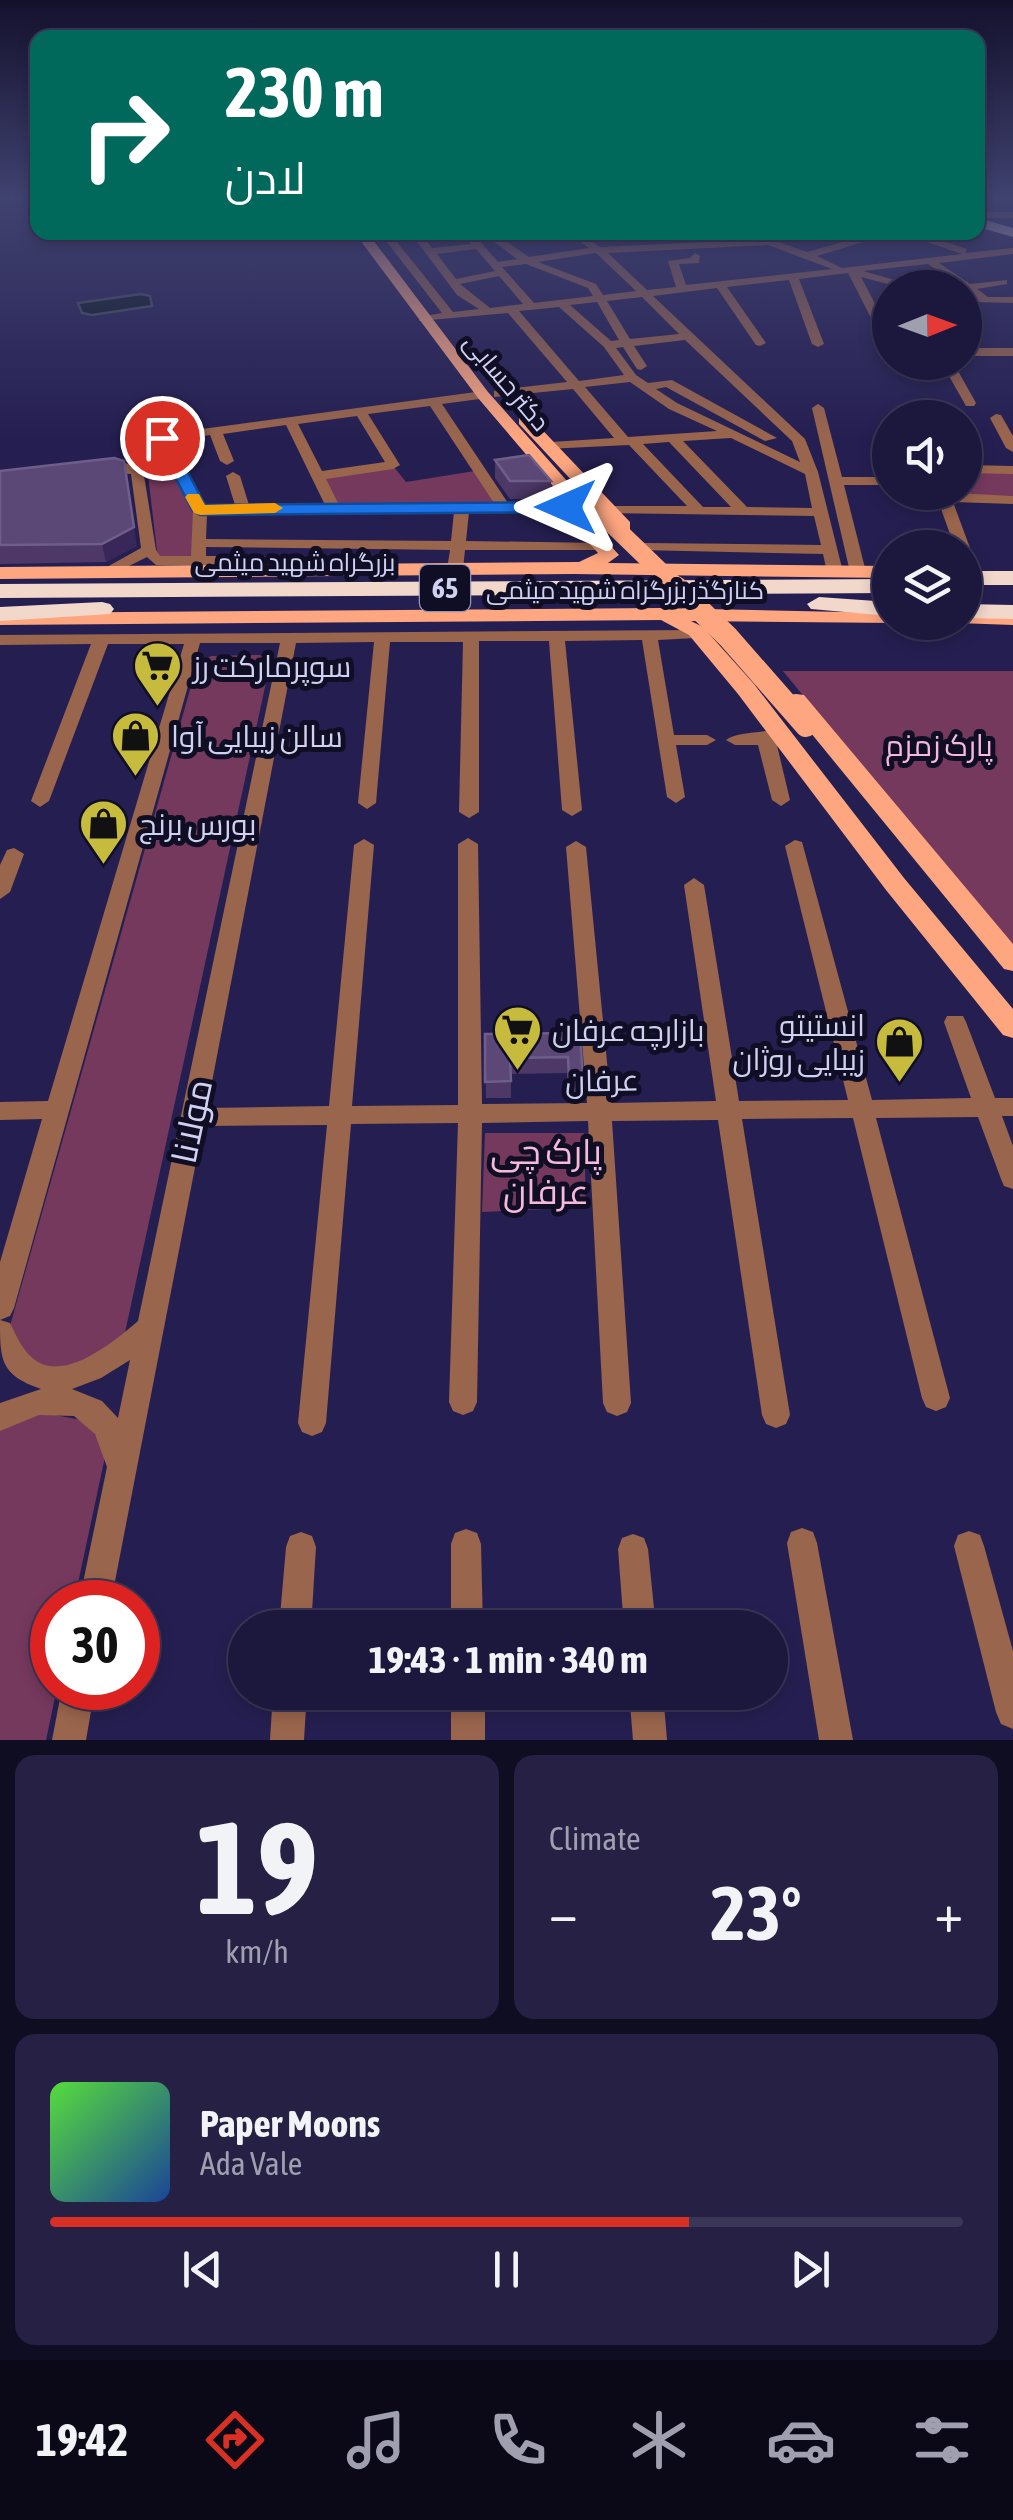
<!DOCTYPE html>
<meta charset="utf-8">
<style>
:root{--surface:#1c173d;--page:#252044;--text:#f1f3f6;--muted:#a09fb0;--line:#3a3657;--accent:#d93025}
body{margin:0;font-family:"Asap Condensed",Cairo,sans-serif;background:var(--page);color:var(--text);height:100vh;display:flex;flex-direction:column;font-size:38px;white-space:nowrap}
*{box-sizing:border-box;margin:0}
p{font-size:32px;color:var(--muted)}
.icon{flex:none;width:55px;height:55px;fill:none;stroke:currentColor;stroke-width:2;stroke-linecap:round;stroke-linejoin:round}
.map{position:relative;height:1740px;overflow:hidden}
.sheet{display:flex;flex-direction:column;gap:15px;padding:15px;background:#0f0d22;flex:1}
.sheet>*{flex:none}
.hud{position:absolute;left:30px;top:30px;width:955px;height:210px;border-radius:20px;box-shadow:0 5px 15px #0003,0 0 0 2px var(--line);background:#00695c;color:#fff;overflow:hidden}
.needle{width:65px;rotate:89deg}
.fabs{position:absolute;left:872px;top:270px;display:grid;gap:20px}
.fabs a{display:grid;place-items:center;width:110px;height:110px;border-radius:50%;background:var(--surface);box-shadow:0 5px 15px #0003,0 0 0 2px var(--line);font-size:50px}
.speed{position:absolute;left:30px;top:1580px;display:flex;gap:20px;font-size:50px;font-weight:700;text-align:center}
.speed>*{display:grid;place-content:center;width:130px;height:130px;border-radius:50%;background:var(--surface);box-shadow:0 5px 15px #0003,0 0 0 2px var(--line);line-height:1}
.speed .limit{border:15px solid #d22;background:#fff;color:#111}
.pin{position:absolute;display:grid;place-items:center;width:85px;height:85px;color:#fff;margin:-42px;border:5px solid #fff;border-radius:50%;box-shadow:0 2px 10px #0007}
.me{position:absolute;width:110px;margin:-55px;rotate:270deg;stroke-linejoin:round;filter:drop-shadow(0 0 8px #0008)}
.turn{display:flex;align-items:center;gap:35px;height:210px;padding:0 30px;font-size:45px}
.turn .icon{width:130px;height:130px;stroke-width:2.5}
.turn b{display:block;font-size:70px;line-height:85px}
.big{font-size:75px;font-weight:700;line-height:1.1}
.sheet .widget{flex:1;display:flex;flex-direction:column;justify-content:center;gap:15px;min-width:0;padding:0 35px;border-radius:20px;background:var(--page)}
.sheet .dial{align-items:center;gap:0}
.dial b{font-size:130px;line-height:1}
.song{display:flex;align-items:center;gap:30px}
.cover{width:120px;height:120px;border-radius:15px;background:linear-gradient(135deg,hsl(110 70% 55%),hsl(220 70% 35%))}
.played{height:10px;border-radius:5px;background:linear-gradient(90deg,var(--accent) 70%,var(--line) 70%)}
.keys{display:flex;justify-content:space-around;direction:ltr}
.heat{display:flex;justify-content:space-between;align-items:center;font-size:55px;direction:ltr}
.sheet .tiles{flex:1;display:grid;gap:15px;grid-template-columns:1fr 1fr}
.widget:last-child{grid-column:span 2}
.trip{position:absolute;left:228px;top:1610px;width:560px;height:100px;border-radius:50px;background:var(--surface);box-shadow:0 5px 15px #0003,0 0 0 2px var(--line);font-weight:700;line-height:100px;text-align:center}
.menu{display:flex;height:160px;justify-content:space-around;align-items:center;background:#0b0918;color:var(--muted)}
.menu .icon{width:70px;height:70px}
.menu .selected{color:var(--accent)}
.menu b{font-size:45px;color:var(--text)}
.map>svg:first-child{display:block}
.green{fill:#76395e}
.water{fill:#09171c;stroke:#454f5c;stroke-width:2.5}
.lines{fill:none;stroke-linecap:round;stroke-linejoin:round}
.minor{fill:#9a654d;fill-rule:evenodd}
.major{fill:#fea680;fill-rule:evenodd}
.highway{fill:#f2d7cb;fill-rule:evenodd}
.major-bridge-far1{stroke:#fea680;stroke-width:18}
.major-bridge{stroke:#fea680;stroke-width:22}
.wall{fill:#4e3868}
.shaded-wall{fill:#382759}
.building{fill:#5c4877;stroke:#6e5e8a;stroke-width:2.5}
.route{fill:#1a73e8;stroke:#114b97;stroke-width:2.5}
.slow{fill:#f59e0b}
.labels{text-anchor:middle;dominant-baseline:central;stroke-width:10;stroke-linejoin:round;paint-order:stroke}
.far-street-label{font-size:25px;fill:#d0d1f1;stroke:#0f0e24}
.shield{fill:#0f0e24;stroke:#9696b4;stroke-width:2.5}
.shield-label{font-size:28px;font-weight:bold;fill:#d0d1f1}
.poi-label{font-size:30px;fill:#d0d1f1;stroke:#0f0e24;text-anchor:start}
.park-label{font-size:30px;fill:#f6b8db;stroke:#0f0e24}
.street-label{font-size:30px;fill:#d0d1f1;stroke:#0f0e24}
.near-street-label{font-size:35px;fill:#d0d1f1;stroke:#0f0e24}
.near-park-label{font-size:35px;fill:#f6b8db;stroke:#0f0e24}
</style>
<div class="map">
<svg width="1013" height="1740" viewBox="0 0 1013 1740">
<rect width="100%" height="100%" fill="#251f51"/>
<g class="green">
<polygon points="147,437 157,439 193,511 194,556 158,559 148,475 130,440"/>
<polygon points="394,467 406,482 475,471 497,505 338,506 323,478"/>
<polygon points="965,471 1013,472 1013,496 949,495 947,493 965,492"/>
<path d="M260,655l10,9 -146,673c-39,30 -54,37 -103,25l-15,-22 191,-675 14,-9z"/>
<polygon points="783,671 1013,671 1013,952"/>
<polygon points="485,1133 584,1133 586,1207 482,1212"/>
<polygon points="44,1413 87,1421 106,1452 74,1602 52,1602 52,1688 57,1688 46,1740 0,1740 0,1423"/>
</g>
<polygon class="water" points="141,294 150,296 152,306 92,315 82,313 78,303"/>
<g class="lines">
<g class="minor">
<rect x="979" y="212" width="34" height="6"/>
<path d="M379,232h10l64,80 26,-3 -22,-14 -47,-63h10l12,16 39,-4 -10,-12h11l26,30 19,-3 -36,-27h12l36,25 60,-9 -22,-16h12l21,15 154,-7 -3,-3 5,-3 51,18 71,-20h18l-79,24 25,12 120,-14 -35,-12 3,-5 37,12 -2,4 48,-5v6l-74,9 31,21 37,-4v4l-30,5 11,8h25v6l-40,-1 2,-5 -47,-33 -65,7 60,17h-20l-42,-11 29,55v14l-6,-3 -36,-70 -49,6 25,65 -6,3 -6,-3 -23,-64 -62,7 39,56 -6,3 -4,-1 -39,-57 -64,8 152,143 13,33 25,100 -8,5 -8,-5 -4,-18 -184,-4 -2,-3 7,-4 177,2 -7,-29 -211,-3v-6l5,-1h79l-58,-61 -83,4 -2,-3 7,-4 63,-4 -41,-49 -79,8v-6l4,-1 69,-8 -59,-69 -89,8v-4l23,-4zM768,245l64,24 -146,16 -7,-21 20,-1 1,-7 -5,-3 -5,5 -22,3 8,26 -29,3 -39,-37zM476,249l19,22 -39,8 -19,-25zM596,253l40,38 -33,4 -7,-11 -58,-22zM526,264l62,24 5,8 -59,7 -32,-36zM499,276l24,28 -33,4 -30,-24zM642,297l37,37 -49,5 -23,-38zM597,302l22,38 -8,1 -41,-36zM559,307l45,40 20,28 -45,6 -60,-70zM685,340l107,101 8,21 -123,-59 -21,-14 10,-2 99,54 12,-3 -105,-58 -24,3 -12,-8 -20,-27 7,-1 14,22 4,1 6,-4 -13,-20zM630,382l39,27 48,22 -89,6 -43,-50zM731,438l74,36 7,34 -65,-1 -64,-66zM669,442l62,65h-28l-60,-63z"/>
<polygon points="796,232 810,232 815,236 810,239"/>
<rect x="965" y="348" width="48" height="8"/>
<polygon points="941,362 953,362 976,403 974,406 966,406"/>
<path d="M483,391l6,4 -2,3 -45,6 66,99h58l7,4 -7,4 -97,1 -3,29 137,2 7,4 -2,3h-143l-2,19 -8,5 -8,-5 3,-19 -244,-3v9h93l8,5 -8,5 -143,-1 -9,-8 -36,18h-10l-3,-3 43,-24 -10,-74 -36,-3 -2,-3c13,-8 36,-7 50,1l13,81 4,6h31l2,-46 -38,-72 2,-3zM430,406l64,97 -155,2 -13,-26 67,-10 7,-4 -32,-51zM357,416l28,46 -63,9 -24,-47zM286,425l39,80h-76l-9,-29 -7,-4 -7,4 9,29 -30,1 -35,-65 40,-6 10,26 7,4 7,-4 -11,-27zM454,512l-3,29 -245,-2 1,-25z"/>
<polygon points="818,404 824,408 842,477 890,477 890,485 844,485 866,572 863,575 853,575 850,572 812,408"/>
<polygon points="906,413 910,414 912,418 900,418"/>
<polygon points="996,414 1001,415 1013,436 1013,452 1006,448 990,418"/>
<polygon points="965,465 1013,466 1013,474 965,473"/>
<polygon points="935,492 1013,496 1013,504 953,502 970,548 965,552 965,548 955,548"/>
<path d="M690,630l8,5 -2,3 -38,2 16,95h33l9,5 -9,5h-31l9,52 -9,6 -9,-6 -25,-157 -77,1 17,169 -10,6 -10,-6 -13,-169h-70v171l-10,6 -10,-6 4,-170h-73l-14,161 -9,6 -9,-6 16,-161 -78,1 -89,465 122,-2 25,-261 10,-6 10,6 -22,261 106,-1v-261l10,-6 10,6 4,260 105,-1 -21,-256 10,-6 10,6 25,256 105,-2 -32,-216 10,-7 10,7 35,216 109,-1 -63,-254 10,-6 7,2 70,258 99,-2 -27,-76 3,-6h16l3,6 29,76h18v18h-11l11,30v43l-9,-3 -3,-7 -23,-62 -102,1 74,280 -4,9 -10,4 -10,-4 -4,-9 -69,-280 -111,1 48,296 -4,9 -10,4 -10,-4 -4,-9 -44,-295 -106,1 19,282 -4,9 -10,4 -10,-4 -4,-9 -15,-282 -106,2 -5,279 -4,9 -10,4 -10,-4 -4,-9 9,-279 -107,1 -25,299 -4,9 -10,4 -10,-4 -4,-9 29,-298 -124,1 -92,476h-32l28,-135 -12,-33 -21,-18 -35,-1 -39,16v-28l41,-14c-41,-14 -41,-29 -41,-69l10,3c7,14 14,31 28,39 31,18 79,-23 100,-41l142,-678h-80l-186,665 -4,8 -10,4v-58l42,-143 -42,1v-18l48,-1 136,-457h-76l-59,157 -9,6 -9,-6 60,-157 -91,1v-10zM130,1360l-12,58 -16,-17 -30,-12 29,-11z"/>
<path d="M777,729l9,5 -10,7 14,59 -9,6 -9,-6 -14,-55h-23l-9,-5c10,-8 36,-7 51,-11z"/>
<polygon points="14,848 24,854 10,892 0,899 0,865 7,850"/>
<polygon points="802,1528 813,1532 817,1543 853,1740 819,1740 787,1543 791,1532"/>
<polygon points="466,1529 477,1533 481,1544 483,1628 451,1628 451,1544 455,1533"/>
<polygon points="969,1531 980,1535 984,1546 1013,1651 1013,1729 1001,1724 996,1712 954,1546 958,1535"/>
<polygon points="301,1532 312,1536 316,1547 311,1628 279,1628 286,1547 290,1536"/>
<polygon points="633,1534 644,1538 648,1549 656,1628 624,1628 618,1549 622,1538"/>
<polygon points="62,1688 95,1688 86,1740 52,1740"/>
<polygon points="273,1692 307,1692 304,1740 270,1740"/>
<rect x="451" y="1692" width="34" height="48"/>
<polygon points="629,1692 663,1692 667,1740 633,1740"/>
</g>
<g class="major">
<polygon points="354,232 367,232 488,392 591,508 594,512 585,517 619,555 608,563 890,566 890,578 574,574 0,579 0,567 579,562 598,553 554,504 564,499 478,398"/>
<polygon points="519,418 531,418 630,522 630,530 618,530 519,424"/>
<polygon points="659,608 890,613 890,622 897,623 691,621 703,627 754,684 904,878 1013,1009 1013,1038 1003,1035 886,890 738,694 689,635 661,620 0,625 0,613"/>
<polygon points="965,613 1013,613 1013,625 958,623 965,622"/>
<polygon points="796,694 804,695 1013,944 1013,971 1004,969 788,705 785,700 788,695"/>
</g>
<g class="highway">
<polygon points="978,218 1013,228 1013,237 978,227"/>
<rect x="965" y="571" width="48" height="14"/>
<polygon points="890,579 890,593 0,598 0,584"/>
<polygon points="819,597 890,602 890,616 811,609 807,604"/>
<polygon points="102,602 110,604 114,609 110,614 0,621 0,607"/>
<polygon points="965,604 1013,605 1013,619 965,618"/>
</g>
<polyline class="major-bridge-far1" points="597,510 679,589"/>
<polyline class="major-bridge" points="676,587 728,637 806,726"/>
</g>
<g class="wall">
<polygon points="495,460 551,481 551,499 510,499 495,478"/>
<polygon points="0,471 137,546 106,562 0,564"/>
<polygon points="580,1033 583,1079 583,1095 568,1095 567,1073 511,1074 511,1098 486,1098 485,1034"/>
</g>
<polygon class="shaded-wall" points="124,461 137,546 106,562 102,544"/>
<g class="building">
<polygon points="529,455 551,481 510,481 495,460"/>
<polygon points="114,458 124,461 134,527 102,544 0,545 0,471"/>
<polygon points="580,1033 583,1079 569,1079 568,1057 510,1058 511,1081 485,1082 485,1034"/>
</g>
<linearGradient id="sky" x2="0" y2="1"><stop stop-color="#14112d"/><stop offset="0.45" stop-color="#404270"/><stop offset="1" stop-color="#404270" stop-opacity="0"/></linearGradient>
<rect width="1013" height="438" fill="url(#sky)"/>
<polygon class="route" points="157,435 170,438 205,505 566,502 574,507 566,512 200,515 192,510 155,438"/>
<polygon class="slow" points="188,494 199,494 205,505 275,503 283,508 275,513 200,515 194,513 185,497"/>
<defs>
<symbol id="supermarket-pin" viewBox="-11 -11 22 30"><path d="M0 17L-7.5 6A9.5 9.5 0 1 1 7.5 6Z" fill="#c6bb3c" stroke="#0f0e24"/><path d="M-6-5.5h2.5l.6 2H6L4.5 2H-2.5L-4.4-4H-6ZM-1.5 3.2a1.3 1.3 0 1 0 .1 0ZM3 3.2a1.3 1.3 0 1 0 .1 0Z" fill="#111"/></symbol>
<symbol id="shop-pin" viewBox="-11 -11 22 30"><path d="M0 17L-7.5 6A9.5 9.5 0 1 1 7.5 6Z" fill="#c6bb3c" stroke="#0f0e24"/><path d="M-5-2.5h2.3a2.7 3.5 0 0 1 5.4 0H5L5.5 6h-11ZM-1.5-2.5h3a1.5 2.3 0 0 0-3 0Z" fill="#111"/></symbol>
</defs>
<g fill-rule="evenodd">
<use href="#supermarket-pin" x="130" y="638" width="55" height="75"/>
<use href="#shop-pin" x="108" y="708" width="55" height="75"/>
<use href="#shop-pin" x="76" y="796" width="55" height="75"/>
<use href="#supermarket-pin" x="490" y="1002" width="55" height="75"/>
<use href="#shop-pin" x="872" y="1014" width="55" height="75"/>
</g>
<g class="labels">
<g class="far-street-label">
<text transform="translate(507 382) rotate(50)">دکتر حسابی</text>
<text x="295" y="562">بزرگراه شهید میثمی</text>
<text x="625" y="590">کنارگذر بزرگراه شهید میثمی</text>
</g>
<rect class="shield" x="420" y="565" width="50" height="46" rx="8"/>
<g class="shield-label">
<text x="445" y="588">65</text>
</g>
<g class="poi-label">
<text x="193" y="666">سوپرمارکت رز</text>
<text x="171" y="736">سالن زیبایی آوا</text>
<text x="139" y="824">بورس برنج</text>
<text x="865" y="1025" text-anchor="end">انستیتو<tspan x="865" dy="34">زیبایی روژان</tspan></text>
<text x="552" y="1030">بازارچه‌ عرفان</text>
</g>
<g class="park-label">
<text x="939" y="745">پارک زمزم</text>
</g>
<g class="street-label">
<text transform="translate(602 1080) rotate(-1)">عرفان</text>
</g>
<g class="near-street-label">
<text transform="translate(191 1121) rotate(-78)">مولانا</text>
</g>
<g class="near-park-label">
<text x="546" y="1151">پارک چی<tspan x="546" dy="40">عرفان</tspan></text>
</g>
</g>
</svg>
<div class="fabs">
<a><svg class="needle" viewBox="-14 -14 28 28"><path d="M0-13l5 13h-10z" fill="#e53935"/><path d="M0 13l5-13h-10z" fill="#a09fb0"/></svg></a>
<a><svg class="icon" aria-label="sound" viewBox="0 0 24 24"><path d="M4 9h4l5-4v14l-5-4H4zM17 9q2 3 0 6"/></svg></a>
<a><svg class="icon" aria-label="layers" viewBox="0 0 24 24"><path d="M12 4l9 5-9 5-9-5zM3 14l9 5 9-5"/></svg></a>
</div>
<div class="speed"><div class="limit">30</div></div>
<div class="pin" style="left:162px;top:438px;background:#d93025"><svg class="icon" aria-label="arrive" viewBox="0 0 24 24"><path d="M6 21V4h12l-3 4 3 4H6"/></svg></div>
<svg class="me" style="left:566px;top:507px" viewBox="-20 -20 40 40"><path d="M0-17L14 15 0 8-14 15z" fill="#1a73e8" stroke="#fff" stroke-width="4"/></svg>
<div class="trip">19:43 · 1 min · 340 m</div>
<div class="hud">
<div class="turn"><svg class="icon" aria-label="right" viewBox="0 0 24 24"><path d="M7 20v-9h11M14 6l5 5-5 5"/></svg><div><b>230 m</b>لادن</div></div>
</div>
</div>
<section class="sheet">
<div class="tiles">
<div class="widget dial"><b>19</b><p>km/h</p></div>
<div class="widget"><p>Climate</p>
<div class="heat"><a>−</a><b class="big">23°</b><a>+</a></div>
</div>
<div class="widget">
<div class="song"><i class="cover"></i><div><b>Paper Moons</b><p>Ada Vale</p></div></div>
<div class="played"></div>
<div class="keys"><svg class="icon" aria-label="previous" viewBox="0 0 24 24"><path d="M18 5L8 12l10 7zM5 5v14"/></svg><svg class="icon" aria-label="pause" viewBox="0 0 24 24"><path d="M8 5v14M16 5v14"/></svg><svg class="icon" aria-label="next" viewBox="0 0 24 24"><path d="M6 5l10 7-10 7zM19 5v14"/></svg></div>
</div>
</div>
</section>
<nav class="menu">
<b>19:42</b>
<svg class="icon selected" aria-label="directions" viewBox="0 0 24 24"><path d="M12 3l9 9-9 9-9-9zM9 14v-3h6M13 9l2 2-2 2"/></svg>
<svg class="icon" aria-label="music" viewBox="0 0 24 24"><path d="M9 18V5l10-2v13"/><circle cx="6" cy="18" r="3"/><circle cx="16" cy="16" r="3"/></svg>
<svg class="icon" aria-label="phone" viewBox="0 0 24 24"><path d="M5 4h4l2 5-3 2q2 4 5 5l2-3 5 2v4C11 20 4 13 5 4z"/></svg>
<svg class="icon" aria-label="climate" viewBox="0 0 24 24"><path d="M12 3v18M4 7l16 10M4 17L20 7"/></svg>
<svg class="icon" aria-label="car" viewBox="0 0 24 24"><path d="M5 17H2v-5l4-1 3-4h7l3 4 3 1v5h-3M9 17h6M6 11h13"/><circle cx="7" cy="17" r="2"/><circle cx="17" cy="17" r="2"/></svg>
<svg class="icon" aria-label="filters" viewBox="0 0 24 24"><path d="M4 7h16M4 17h16"/><circle cx="9" cy="7" r="2"/><circle cx="15" cy="17" r="2"/></svg>
</nav>
